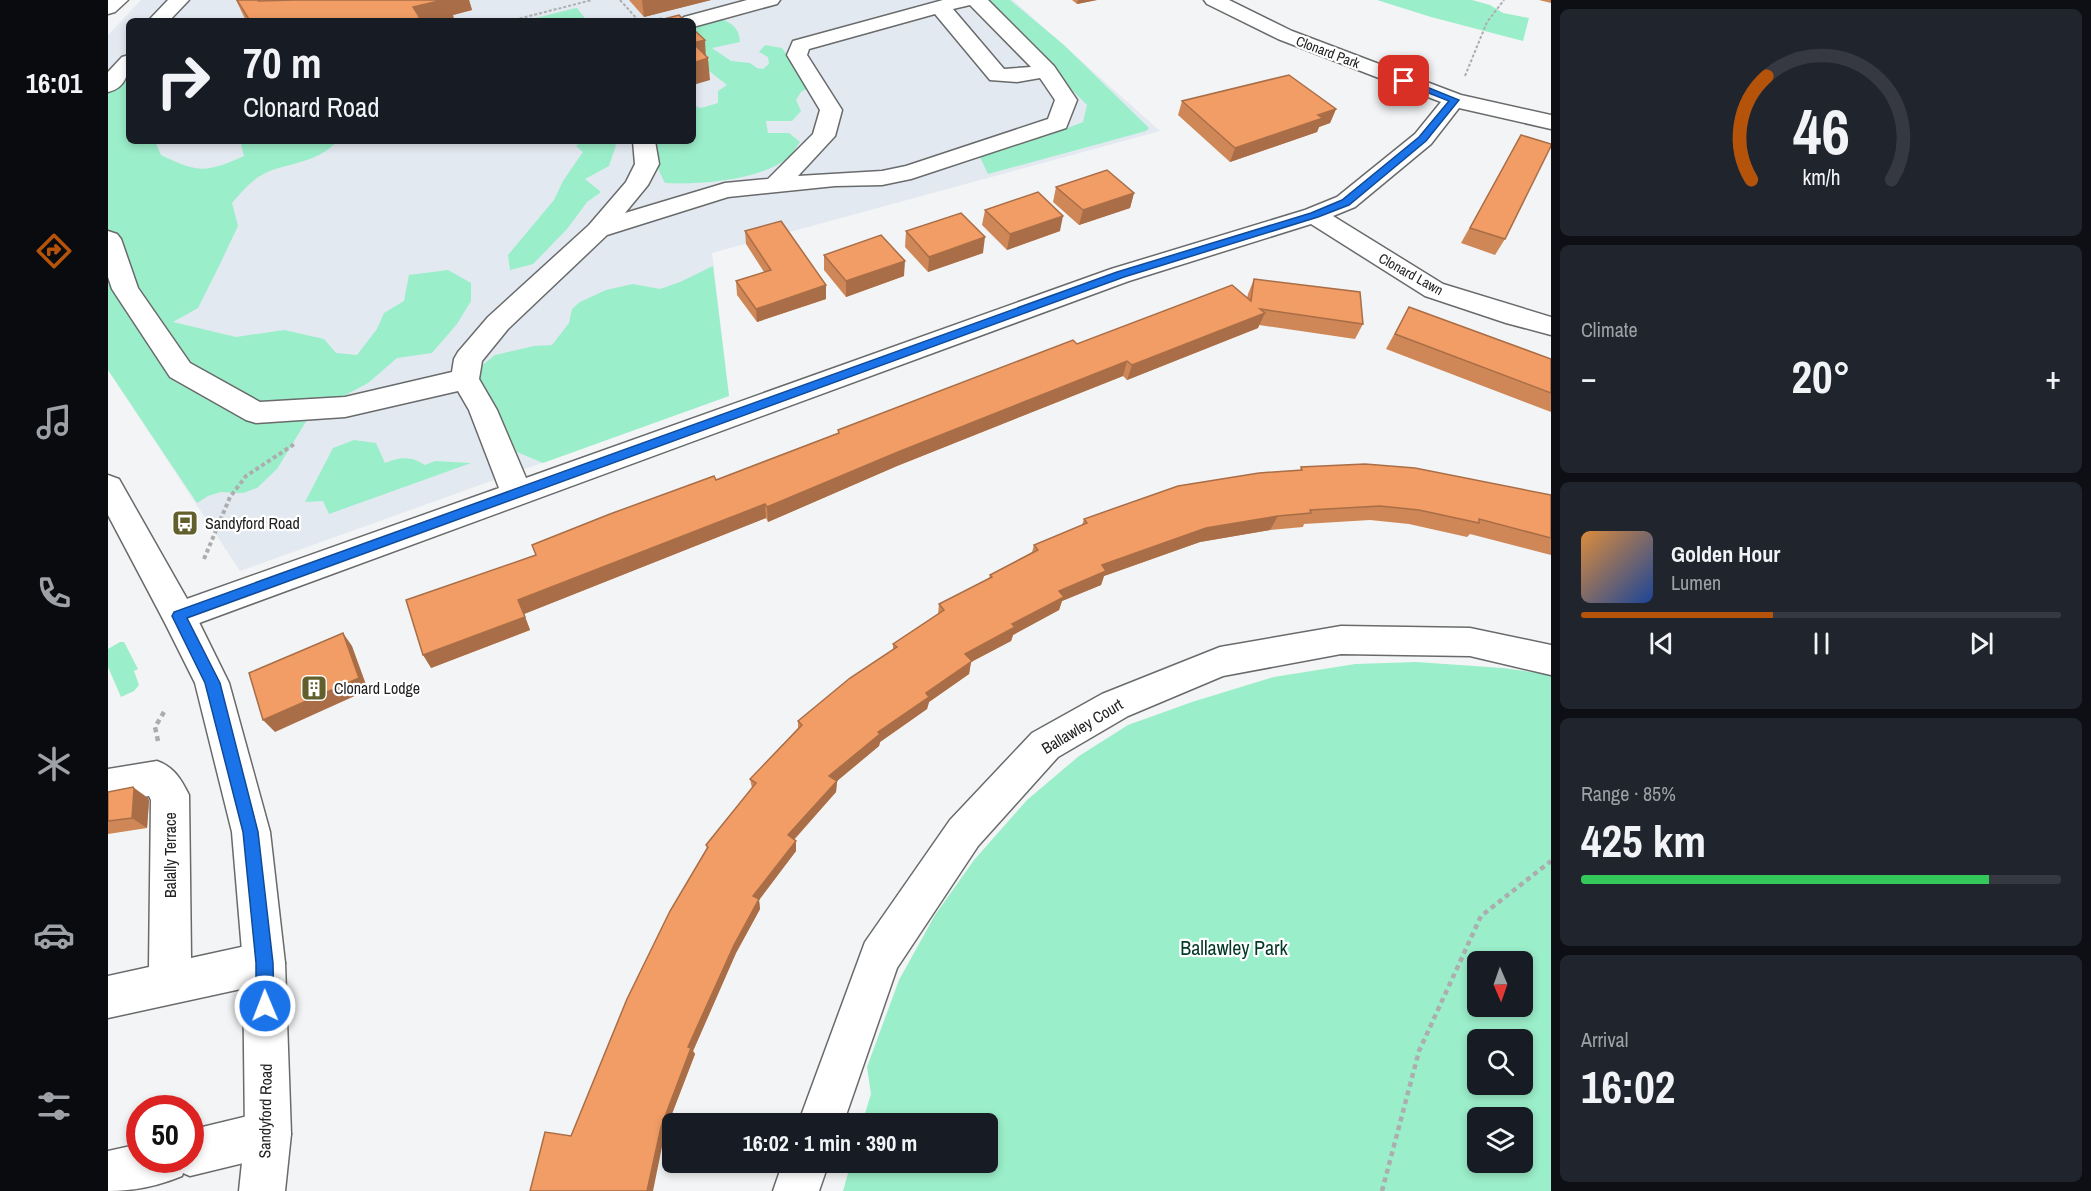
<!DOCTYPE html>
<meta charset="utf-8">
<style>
:root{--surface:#171b24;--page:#20242c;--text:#f1f3f6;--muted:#9ea1a6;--line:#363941;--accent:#b45309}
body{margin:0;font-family:"Archivo Narrow",sans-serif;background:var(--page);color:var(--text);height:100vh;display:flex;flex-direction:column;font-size:22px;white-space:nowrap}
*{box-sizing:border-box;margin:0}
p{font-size:20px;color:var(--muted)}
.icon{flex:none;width:33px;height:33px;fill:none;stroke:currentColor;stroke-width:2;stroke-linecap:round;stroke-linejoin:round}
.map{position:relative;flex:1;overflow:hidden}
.details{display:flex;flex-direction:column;gap:9px;padding:9px;background:#0d0f14;width:540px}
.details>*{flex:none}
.banner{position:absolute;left:18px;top:18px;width:570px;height:126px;border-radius:9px;box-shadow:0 3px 9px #0003;background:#171b24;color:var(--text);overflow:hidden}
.needle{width:39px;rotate:178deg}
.buttons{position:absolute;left:1359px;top:951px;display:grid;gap:12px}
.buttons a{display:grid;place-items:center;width:66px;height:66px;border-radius:9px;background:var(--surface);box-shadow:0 3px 9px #0003;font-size:30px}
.speed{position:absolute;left:18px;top:1095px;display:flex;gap:12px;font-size:30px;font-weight:700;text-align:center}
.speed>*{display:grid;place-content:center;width:78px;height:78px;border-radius:50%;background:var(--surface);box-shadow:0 3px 9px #0003;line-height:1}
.speed .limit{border:9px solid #d22;background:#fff;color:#111}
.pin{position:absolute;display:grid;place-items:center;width:51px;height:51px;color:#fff;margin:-26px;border-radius:12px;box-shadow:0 3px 9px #0006}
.me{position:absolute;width:66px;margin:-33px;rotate:359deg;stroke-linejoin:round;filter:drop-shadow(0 0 4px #0008)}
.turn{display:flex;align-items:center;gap:21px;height:126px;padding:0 18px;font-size:27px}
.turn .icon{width:78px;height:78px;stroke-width:2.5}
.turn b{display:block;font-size:42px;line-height:51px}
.big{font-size:45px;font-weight:700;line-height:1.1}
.details .card{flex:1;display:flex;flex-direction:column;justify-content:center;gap:9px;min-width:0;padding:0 21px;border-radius:9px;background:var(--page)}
.details .dial{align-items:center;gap:0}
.dial svg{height:156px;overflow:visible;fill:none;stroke:var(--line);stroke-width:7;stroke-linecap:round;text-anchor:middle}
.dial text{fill:var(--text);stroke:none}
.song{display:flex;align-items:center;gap:18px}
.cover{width:72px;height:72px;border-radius:9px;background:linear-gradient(135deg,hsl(30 70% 55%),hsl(220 70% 35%))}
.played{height:6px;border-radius:3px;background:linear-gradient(90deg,var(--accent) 40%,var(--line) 40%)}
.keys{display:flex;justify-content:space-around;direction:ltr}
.heat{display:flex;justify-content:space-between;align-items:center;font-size:33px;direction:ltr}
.charge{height:9px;border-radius:4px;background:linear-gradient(90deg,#34c759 85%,var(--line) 0)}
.trip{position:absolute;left:554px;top:1113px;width:336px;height:60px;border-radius:9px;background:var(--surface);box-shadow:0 3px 9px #0003;font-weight:700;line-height:60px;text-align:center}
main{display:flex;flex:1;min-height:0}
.tab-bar{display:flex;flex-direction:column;width:108px;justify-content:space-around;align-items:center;background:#090b0e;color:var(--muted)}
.tab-bar .icon{width:42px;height:42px}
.tab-bar .active{color:var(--accent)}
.tab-bar b{font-size:27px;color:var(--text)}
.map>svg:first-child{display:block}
.built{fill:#e2e9f0;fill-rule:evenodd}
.green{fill:#9beeca;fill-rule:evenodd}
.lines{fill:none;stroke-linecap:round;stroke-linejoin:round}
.minor-casing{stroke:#696a6b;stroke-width:3}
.major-casing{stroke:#696a6b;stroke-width:3}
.path-far2{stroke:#acadae;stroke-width:2;stroke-dasharray:3 2;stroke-linecap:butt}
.path-far1{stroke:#acadae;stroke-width:4;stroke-dasharray:4 3;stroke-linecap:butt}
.path{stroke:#acadae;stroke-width:4.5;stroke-dasharray:5 4;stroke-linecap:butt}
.minor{fill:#fff;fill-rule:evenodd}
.major{fill:#fff;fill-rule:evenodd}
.wall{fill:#cf8757}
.shaded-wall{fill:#a96e47}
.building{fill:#f19d65;stroke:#a96e47;stroke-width:1.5}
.route{fill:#1a73e8;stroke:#114b97;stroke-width:1.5}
.labels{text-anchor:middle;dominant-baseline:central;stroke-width:4.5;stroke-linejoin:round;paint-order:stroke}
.far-street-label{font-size:14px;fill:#232324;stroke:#fff}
.poi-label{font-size:16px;fill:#232324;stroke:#fff;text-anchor:start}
.street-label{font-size:16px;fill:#232324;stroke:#fff}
.near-park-label{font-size:20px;fill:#043927;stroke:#fff}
</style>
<main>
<nav class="tab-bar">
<b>16:01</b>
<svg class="icon active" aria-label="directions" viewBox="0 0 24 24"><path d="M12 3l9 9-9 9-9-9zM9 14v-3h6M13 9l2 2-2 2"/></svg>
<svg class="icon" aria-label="music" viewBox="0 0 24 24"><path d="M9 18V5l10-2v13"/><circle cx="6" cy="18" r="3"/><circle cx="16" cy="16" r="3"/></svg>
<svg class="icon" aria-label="phone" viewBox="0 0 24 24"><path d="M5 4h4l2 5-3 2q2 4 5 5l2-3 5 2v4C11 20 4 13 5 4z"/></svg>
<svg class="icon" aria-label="climate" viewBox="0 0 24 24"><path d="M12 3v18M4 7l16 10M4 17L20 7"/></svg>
<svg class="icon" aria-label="car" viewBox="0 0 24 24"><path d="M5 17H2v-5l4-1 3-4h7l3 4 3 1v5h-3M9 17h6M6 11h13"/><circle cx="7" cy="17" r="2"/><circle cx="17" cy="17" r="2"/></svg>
<svg class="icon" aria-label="filters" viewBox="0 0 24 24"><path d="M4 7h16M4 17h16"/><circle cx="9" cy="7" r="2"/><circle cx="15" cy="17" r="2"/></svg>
</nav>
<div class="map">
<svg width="1443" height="1191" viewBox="0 0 1443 1191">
<rect width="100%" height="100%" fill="#f3f4f5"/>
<path class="built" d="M33,0h872l147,131 -448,122 17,143 -489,175 -132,-201v-335zM21,21h564v120h-564z"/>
<g class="green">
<polygon points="874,0 902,0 956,45 1041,128 1038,131 880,174 870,153 939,136 975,122 979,105"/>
<polygon points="1269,0 1364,0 1382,5 1395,13 1421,18 1415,41 1323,17"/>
<polygon points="469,8 479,21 420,20 468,8"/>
<path d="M606,16c15,6 25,9 26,26l-28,6 19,13 19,2 7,5 6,1 6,-5 -1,-7 -9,-5 6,-7 17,3 28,39 -9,5 -5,8 5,11 -9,10h-26l2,12h21l11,9c-3,4 -7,11 -11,15 -27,23 -90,28 -124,26l-6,-12 -3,-17 -21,-13h58v-36l8,3 17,-5v-12l9,-6 -23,-18 6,-8 -8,-9 -9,-5v-20z"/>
<path d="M21,65v76h26l6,14c37,18 45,18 83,1l-3,-12 2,-3h94c-16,19 -43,22 -65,29 -18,7 -28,19 -40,33l6,23 -18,38 -22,44 -25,14 63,15 48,-7 40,9 12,14 21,2 20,-26 7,-16 20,-12 5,-26 39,-5 23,13v18l-14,23 -25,29 -35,5 -29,25 -43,23 -18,14 -30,49 -20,19 -14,5 -22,-1 -13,4 -11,7 -89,-133v-300z"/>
<polygon points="475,141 503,141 508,145 501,166 477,179 493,192 479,202 459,229 425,264 402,270 400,255 446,200 455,181 475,152 468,146"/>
<polygon points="605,266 621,396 435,463 409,452 395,425 357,379 387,355 426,346 444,345 461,323 464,309 472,302 498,290 525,284 552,289 572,282"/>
<path d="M246,440l22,3 9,20c16,-6 25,-7 40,2l10,-4 36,2 -142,51 -6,-13 -18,1 28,-54z"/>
<polygon points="12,642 16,642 30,669 26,671 31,685 26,691 13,697 0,667 0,649"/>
<path d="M1308,662l87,6 48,7v516h-708l8,-28 136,-1v-38l-125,-1 9,-29 -4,-27 32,-87 36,-65 39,-55 53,-60 52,-44 49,-31 64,-23 82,-25 81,-13zM1370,962h44v44h-44zM1370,1040h44v44h-44zM1370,1118h44v44h-44z"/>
</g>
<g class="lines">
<defs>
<g id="minor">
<polygon points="60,0 81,0 61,21 40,21"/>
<polygon points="639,0 672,0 669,4 585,27 585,21 573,21 576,17"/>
<path d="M835,0h45l66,66 23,34 -11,28 -155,51 -29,6 -47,1 -107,11 -121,38 -99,94 -26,32 -3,18 18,31 29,68 585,-209 194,-59 32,-13 78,-63 26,-32 -163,-63 -71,-35 -3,-4h25l63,31 169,64 90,20v14l-92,-21 -28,36 -76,63 -22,9 110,68 108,33v18l-45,-12 -81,-27 -114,-72 -182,57 -938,345 -12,4 -12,-4 -5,-10 5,-10 332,-118 -30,-78 -11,-19 -113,26 -89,6 -10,-3 -76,-43 -58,-88 -4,-12v-46l9,3 4,5 17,49 52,75 70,39 85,-5 107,-25 2,-13 4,-7 30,-35 101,-92 37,-43 9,-18 -2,-23h22l4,23 -11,21 -23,28 100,-30 43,-4 45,-45 7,-24 -33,-55 6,-14zM862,5l61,62 -27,2 -51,-60zM827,14l55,66 27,2 23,-4 15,22 -7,19 -142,47 -24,5 -84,5 37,-40 7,-26 -35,-55 2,-6z"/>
<path d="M21,55c0,16 -2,33 -21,37v-20l14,-15z"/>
<polygon points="1233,626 1362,628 1443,645 1443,675 1362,656 1233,654 1115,676 1020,716 950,757 870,846 789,968 735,1124 690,1124 757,942 842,820 924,733 994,694 1112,647"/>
<path d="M49,761c17,6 24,18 32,34l2,163 73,-16 15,6 6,15 -6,15 -15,6 -156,34v-42l41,-9 2,-167 -2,-4 -41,7v-34z"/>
<path d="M160,1111l16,7 7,16 -7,16 -16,7 -78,19 -7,-3 -1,3c-24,10 -48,15 -74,15v-40l32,-7v16h50v-30z"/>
<polygon points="675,1162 721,1162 711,1191 665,1191"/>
</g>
<g id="major">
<polygon points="0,0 20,0 7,12 0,14"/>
<polygon points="0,475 11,479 83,606 121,683 162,832 177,963 183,1134 177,1191 131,1191 137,1134 135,963 124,832 87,683 57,623 0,515"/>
</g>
</defs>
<use href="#minor" class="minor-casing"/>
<use href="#major" class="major-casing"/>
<g class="path-far2">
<polyline points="512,0 531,21"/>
<polyline points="402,21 484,0"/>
<polyline points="541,21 555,18"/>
<polyline points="1357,76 1379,22 1396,0"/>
</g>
<polyline class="path-far1" points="96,559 122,497 138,476 188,443"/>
<g class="path">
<polyline points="50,741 47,727 56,712"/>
<polyline points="1274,1191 1311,1051 1373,916 1443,861"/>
</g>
<use href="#minor" class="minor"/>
<use href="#major" class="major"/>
</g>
<g class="wall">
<polygon points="128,0 167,0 167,1 187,0 361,0 364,10 345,15 346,20 342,21 138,21"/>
<polygon points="521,0 603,0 536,17"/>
<polygon points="964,0 989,0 969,4"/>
<polygon points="1431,0 1443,0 1443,3"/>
<polygon points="1074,101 1228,109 1222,123 1211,127 1209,132 1122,162 1070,115"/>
<polygon points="1413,135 1397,239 1387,255 1353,243"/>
<polygon points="948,187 1026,193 1022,208 971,225 945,202"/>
<polygon points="877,210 952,231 899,250 874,225"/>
<polygon points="637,231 718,299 649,322 629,295 628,281 656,272 638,244"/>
<polygon points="798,231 875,253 820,272 797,247"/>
<polygon points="716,255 796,276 738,297 716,270"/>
<polygon points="1146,279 1255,324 1247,339 1151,325 1150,328 1019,380 1015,376 789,466 660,522 658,518 416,614 422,630 323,668 428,555 424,545 608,480 730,433 730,430 969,344 1139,298 1140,294"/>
<polygon points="1301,307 1443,359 1443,412 1278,349"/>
<polygon points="1193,467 1443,495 1443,555 1362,534 1359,537 1301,524 1262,520 1196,524 1195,527 1162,530 1092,542 996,576 993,585 954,601 951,610 905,635 903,641 863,662 861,674 821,702 819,709 772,742 771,746 729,781 728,792 686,840 688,841 688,851 651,900 652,909 628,953 585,1051 587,1054 557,1132 463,1136 599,849 598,845 644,788 642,779 690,728 690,721 785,650 785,644 830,614 831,604 881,579 882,575 924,552 926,545 974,525 976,519 1192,470"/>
<polygon points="0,792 40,798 41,801 39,828 0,834"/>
</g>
<g class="shaded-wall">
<polygon points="335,0 361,0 364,10 345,15 346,20 342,21 298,21 305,7"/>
<polygon points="534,0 603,0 536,17"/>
<polygon points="970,0 989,0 969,4"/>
<polygon points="597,40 598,59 600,58 602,80 585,85 585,43"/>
<polygon points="1228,109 1222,123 1211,127 1209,132 1122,162 1127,148"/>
<polygon points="1026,193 1022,208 971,225 975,210"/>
<polygon points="955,216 952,231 899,250 902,234"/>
<polygon points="877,237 875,253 820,272 821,257"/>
<polygon points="797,261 796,276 738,297 738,281"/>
<polygon points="718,285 718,299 649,322 648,309"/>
<polygon points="1157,313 1150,328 1019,380 1024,365"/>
<polygon points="1019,361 1015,376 789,466 660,522 659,507 790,452"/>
<polygon points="657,504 658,518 416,614 422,630 323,668 315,655 410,600"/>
<polygon points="1170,516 1162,530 1092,542 996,576 993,585 954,601 951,610 905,635 903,641 863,662 861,674 821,702 819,709 772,742 771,746 729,781 728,792 680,846 680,835 721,776 770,732 818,693 857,654 904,624 951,591 994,565 1098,528"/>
<polygon points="235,633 244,646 260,690 167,732 155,720"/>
<polygon points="25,787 40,798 41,801 39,828 24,818"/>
<polygon points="688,841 688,851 651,900 652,909 628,953 585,1051 587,1054 557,1132 545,1191 539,1191 553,1127 580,1047 645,896"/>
</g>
<g class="building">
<polygon points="129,0 152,0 151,1 187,0 335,0 305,7 312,18 298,21 142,21"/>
<polygon points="571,15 577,21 548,21"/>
<polygon points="585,29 597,40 585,43"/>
<polygon points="585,43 600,58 585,63"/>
<polygon points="1181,75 1228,109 1210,115 1215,118 1127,148 1074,101"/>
<polygon points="1413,135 1443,144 1443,146 1397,239 1362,228"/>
<polygon points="999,170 1026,193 975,210 948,187"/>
<polygon points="930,192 955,216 902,234 877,210"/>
<polygon points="853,213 877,237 821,257 798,231"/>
<polygon points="673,221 718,285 648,309 628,281 663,270 637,231"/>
<polygon points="773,235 797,261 738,281 716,255"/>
<polygon points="1146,279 1252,292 1255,324 1152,309 1157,313 1024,365 1019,361 790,452 659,507 657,504 410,600 417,617 315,655 298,600 428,555 424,545 502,514 606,476 608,480 731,433 730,430 965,340 969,344 1124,285 1143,301"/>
<polygon points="1301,307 1443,359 1443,393 1287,334"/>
<polygon points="1257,464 1307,468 1443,495 1443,538 1371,519 1371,523 1311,510 1272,506 1202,510 1203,513 1170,516 1098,528 994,565 998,571 951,591 956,597 904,624 907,627 857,654 864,661 818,693 821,697 770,732 772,734 721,776 729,781 680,835 688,841 645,896 651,899 626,945 580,1047 583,1048 553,1127 539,1191 422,1191 437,1132 463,1136 519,999 562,911 600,847 598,845 648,783 642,779 694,725 690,721 742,678 789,647 785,644 836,610 831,604 884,577 882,575 930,550 926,545 979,523 976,519 1070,486 1151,473 1194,470 1193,467"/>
<polygon points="235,633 251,678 155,720 141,673"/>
<polygon points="25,787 26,789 24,818 0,821 0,792"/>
</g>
<polygon class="route" points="1293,79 1299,79 1351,100 1318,141 1241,205 1210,217 1016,277 79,618 112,683 150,832 165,963 166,1006 163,1012 157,1014 151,1012 148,1006 148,963 135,832 97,683 64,616 66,612 1009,272 1203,213 1234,200 1311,137 1341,101 1293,82"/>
<defs>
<symbol id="bus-square" viewBox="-11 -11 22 22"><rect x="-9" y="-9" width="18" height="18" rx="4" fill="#615f2c" stroke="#fff"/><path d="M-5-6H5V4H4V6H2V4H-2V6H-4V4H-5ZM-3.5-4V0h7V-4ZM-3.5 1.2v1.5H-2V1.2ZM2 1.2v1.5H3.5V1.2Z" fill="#fff"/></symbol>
<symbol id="building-square" viewBox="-11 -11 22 22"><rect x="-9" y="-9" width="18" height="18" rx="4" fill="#615f2c" stroke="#fff"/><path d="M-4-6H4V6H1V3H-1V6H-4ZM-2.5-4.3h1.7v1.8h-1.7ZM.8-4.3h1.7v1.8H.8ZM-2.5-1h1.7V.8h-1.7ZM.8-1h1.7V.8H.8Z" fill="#fff"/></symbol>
</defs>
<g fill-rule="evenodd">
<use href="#bus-square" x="62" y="508" width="30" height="30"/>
<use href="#building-square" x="191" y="673" width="30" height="30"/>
</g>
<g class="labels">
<g class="far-street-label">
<text transform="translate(1220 52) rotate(21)">Clonard Park</text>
<text transform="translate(1303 274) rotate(29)">Clonard Lawn</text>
</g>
<g class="poi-label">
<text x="97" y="523">Sandyford Road</text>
<text x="226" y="688">Clonard Lodge</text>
</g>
<g class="street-label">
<text transform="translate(974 726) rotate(-31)">Ballawley Court</text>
<text transform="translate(62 855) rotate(-90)">Balally Terrace</text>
<text transform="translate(157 1111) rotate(-89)">Sandyford Road</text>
</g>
<g class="near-park-label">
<text x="1126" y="947">Ballawley Park</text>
</g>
</g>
</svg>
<div class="buttons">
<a><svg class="needle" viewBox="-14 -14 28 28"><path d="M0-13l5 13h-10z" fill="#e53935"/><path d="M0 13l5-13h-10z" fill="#9ea1a6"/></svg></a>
<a><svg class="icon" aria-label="search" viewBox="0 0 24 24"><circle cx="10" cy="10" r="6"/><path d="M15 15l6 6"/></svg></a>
<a><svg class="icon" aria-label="layers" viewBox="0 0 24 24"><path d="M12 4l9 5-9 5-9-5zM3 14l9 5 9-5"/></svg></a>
</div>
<div class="speed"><div class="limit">50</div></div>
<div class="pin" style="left:1296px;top:81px;background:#d93025"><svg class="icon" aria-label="arrive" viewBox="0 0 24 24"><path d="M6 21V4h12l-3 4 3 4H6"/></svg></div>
<svg class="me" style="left:157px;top:1006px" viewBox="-20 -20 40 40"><circle r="17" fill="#1a73e8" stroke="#fff" stroke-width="3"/><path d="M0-11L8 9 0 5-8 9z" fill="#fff"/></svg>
<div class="trip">16:02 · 1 min · 390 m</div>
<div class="banner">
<div class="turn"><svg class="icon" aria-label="right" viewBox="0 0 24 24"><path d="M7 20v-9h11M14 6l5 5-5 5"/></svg><div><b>70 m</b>Clonard Road</div></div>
</div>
</div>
<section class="details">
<div class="card dial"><svg viewBox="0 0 100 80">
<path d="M14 69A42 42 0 1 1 86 69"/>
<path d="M14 69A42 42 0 0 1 22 16" stroke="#b45309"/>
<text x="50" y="56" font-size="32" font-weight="700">46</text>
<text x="50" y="72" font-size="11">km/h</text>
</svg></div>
<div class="card"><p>Climate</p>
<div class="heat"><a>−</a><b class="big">20°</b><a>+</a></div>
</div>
<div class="card">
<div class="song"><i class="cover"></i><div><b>Golden Hour</b><p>Lumen</p></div></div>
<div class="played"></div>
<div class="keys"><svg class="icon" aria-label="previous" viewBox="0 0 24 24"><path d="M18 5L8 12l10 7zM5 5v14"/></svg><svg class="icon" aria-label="pause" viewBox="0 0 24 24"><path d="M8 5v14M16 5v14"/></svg><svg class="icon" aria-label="next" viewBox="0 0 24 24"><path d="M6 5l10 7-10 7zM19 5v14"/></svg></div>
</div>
<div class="card"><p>Range · 85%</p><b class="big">425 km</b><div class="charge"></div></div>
<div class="card"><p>Arrival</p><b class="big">16:02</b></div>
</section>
</main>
